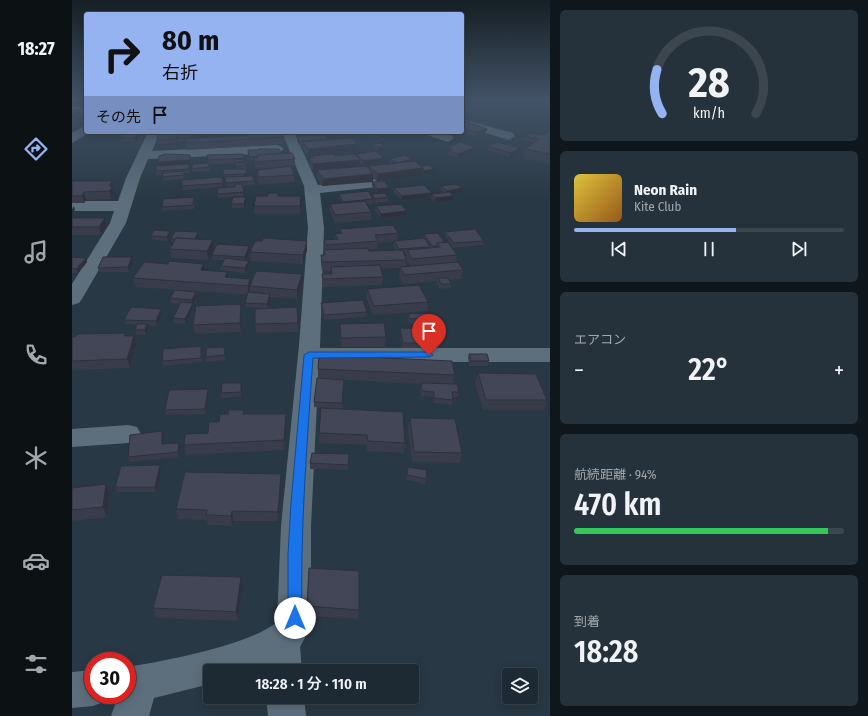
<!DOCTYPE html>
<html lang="ja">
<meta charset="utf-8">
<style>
:root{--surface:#1e2a33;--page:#26323b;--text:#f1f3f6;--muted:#a1a7ac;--line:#3c464e;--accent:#95b2f1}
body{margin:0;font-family:"Fira Sans Condensed","Noto Sans JP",sans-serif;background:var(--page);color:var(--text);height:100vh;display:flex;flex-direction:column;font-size:15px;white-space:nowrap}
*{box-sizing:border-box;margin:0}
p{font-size:13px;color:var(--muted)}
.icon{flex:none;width:22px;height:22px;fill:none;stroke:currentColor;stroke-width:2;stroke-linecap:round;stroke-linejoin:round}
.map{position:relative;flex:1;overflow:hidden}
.drawer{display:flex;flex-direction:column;gap:10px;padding:10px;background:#10171c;width:318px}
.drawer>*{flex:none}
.top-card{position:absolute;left:12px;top:12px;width:380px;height:122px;border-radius:4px;box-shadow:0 2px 10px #0003,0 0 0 1px var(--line);background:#95b2f1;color:#111;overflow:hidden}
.buttons{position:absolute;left:430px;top:668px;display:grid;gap:8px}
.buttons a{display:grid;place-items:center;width:36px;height:36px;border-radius:4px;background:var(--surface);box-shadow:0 2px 10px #0003,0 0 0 1px var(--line);font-size:20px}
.speed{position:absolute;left:12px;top:652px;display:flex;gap:8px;font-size:20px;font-weight:700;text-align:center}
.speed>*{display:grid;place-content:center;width:52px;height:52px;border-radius:50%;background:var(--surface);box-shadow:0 2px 10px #0003,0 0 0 1px var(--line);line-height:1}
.speed .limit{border:6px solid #d22;background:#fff;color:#111}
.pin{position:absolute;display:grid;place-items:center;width:34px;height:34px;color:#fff;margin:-41px -17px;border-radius:50% 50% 50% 0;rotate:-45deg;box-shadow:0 0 4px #0007}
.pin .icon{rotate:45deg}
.me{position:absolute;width:44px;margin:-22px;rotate:0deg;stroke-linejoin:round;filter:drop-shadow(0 0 3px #0008)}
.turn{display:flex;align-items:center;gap:14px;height:84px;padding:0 12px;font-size:18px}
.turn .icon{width:52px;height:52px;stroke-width:2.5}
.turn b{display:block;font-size:28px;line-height:34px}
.then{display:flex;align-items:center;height:38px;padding:0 12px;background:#0003;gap:8px;font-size:15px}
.big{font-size:30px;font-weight:600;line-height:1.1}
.drawer .widget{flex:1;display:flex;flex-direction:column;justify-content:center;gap:6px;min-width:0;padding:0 14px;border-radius:6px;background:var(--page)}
.drawer .dial{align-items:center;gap:0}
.dial svg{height:104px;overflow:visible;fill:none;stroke:var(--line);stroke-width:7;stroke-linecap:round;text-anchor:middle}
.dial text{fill:var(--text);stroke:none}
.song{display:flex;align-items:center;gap:12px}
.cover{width:48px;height:48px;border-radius:6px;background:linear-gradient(135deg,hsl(50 70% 55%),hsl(30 70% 35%))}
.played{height:4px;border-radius:2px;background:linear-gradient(90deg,var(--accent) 60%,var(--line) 60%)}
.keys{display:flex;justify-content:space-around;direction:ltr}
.heat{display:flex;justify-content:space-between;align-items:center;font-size:22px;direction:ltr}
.charge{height:6px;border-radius:3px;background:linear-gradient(90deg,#34c759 94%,var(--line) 0)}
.trip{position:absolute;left:131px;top:664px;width:216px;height:40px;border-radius:4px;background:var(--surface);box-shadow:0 2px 10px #0003,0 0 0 1px var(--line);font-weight:600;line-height:40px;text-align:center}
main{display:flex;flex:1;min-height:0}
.dock{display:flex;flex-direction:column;width:72px;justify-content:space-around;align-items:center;background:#0c1114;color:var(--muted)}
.dock .icon{width:28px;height:28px}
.dock .on{color:var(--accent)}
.dock b{font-size:18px;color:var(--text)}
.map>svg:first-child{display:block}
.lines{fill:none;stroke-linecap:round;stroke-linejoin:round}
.street{fill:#5d6f7d;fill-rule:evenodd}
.wall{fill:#393c4b;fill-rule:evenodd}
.shaded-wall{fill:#2e313d}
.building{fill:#424657;stroke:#2e313d}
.route{fill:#1a73e8;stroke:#114b97}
</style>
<main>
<nav class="dock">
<b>18:27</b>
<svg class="icon on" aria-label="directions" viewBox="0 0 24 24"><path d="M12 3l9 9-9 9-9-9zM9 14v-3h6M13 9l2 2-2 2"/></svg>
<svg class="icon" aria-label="music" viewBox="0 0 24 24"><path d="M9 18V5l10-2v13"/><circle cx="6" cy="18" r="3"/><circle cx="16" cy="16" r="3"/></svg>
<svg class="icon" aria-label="phone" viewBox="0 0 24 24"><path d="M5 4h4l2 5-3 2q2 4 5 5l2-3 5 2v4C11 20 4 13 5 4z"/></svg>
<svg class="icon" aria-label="climate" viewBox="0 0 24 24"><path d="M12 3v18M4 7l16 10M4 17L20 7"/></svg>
<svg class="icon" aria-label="car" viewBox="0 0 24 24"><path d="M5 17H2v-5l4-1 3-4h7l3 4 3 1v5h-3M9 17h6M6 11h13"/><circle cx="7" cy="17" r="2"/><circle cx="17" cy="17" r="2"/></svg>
<svg class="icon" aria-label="filters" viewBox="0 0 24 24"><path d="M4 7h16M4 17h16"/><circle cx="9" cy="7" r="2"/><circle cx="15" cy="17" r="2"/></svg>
</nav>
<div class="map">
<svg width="478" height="716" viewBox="0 0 478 716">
<rect width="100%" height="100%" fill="#283844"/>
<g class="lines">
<g class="street">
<polygon points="0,106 14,108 14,114 0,112"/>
<polygon points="390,119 441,133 443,136 437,140 390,126"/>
<polygon points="14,125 14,132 18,132 0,143 0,133"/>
<polygon points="76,132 88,132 80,151 206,145 212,149 206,153 76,159 68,178 54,223 10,299 7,303 0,305 0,284 38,223 42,211 0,211 0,201 46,201 54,178"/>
<path d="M210,132h12l24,53 59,-6 5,1 2,3 -2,3 -5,1 -57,6 4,35 -4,120h230v14h-231l-8,164v88l-3,18 -8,15 2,24h-36v-6l-15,6h-41v13l-56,14 -5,18h-38l6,-17 -4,-4h14v-28c35,-5 125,-23 150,-45l4,-96 18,-181 9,-117 -4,-42z"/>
<path d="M353,132c9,0 23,-2 29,6l-6,4 -21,-7z"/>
<polygon points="56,425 65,427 69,434 65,441 56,443 0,447 0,429"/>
<polygon points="21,670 21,695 36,695 34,701 21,706 0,708 0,672"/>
<polygon points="194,697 232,697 234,716 196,716"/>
</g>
</g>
<g class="wall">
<polygon points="0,100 14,100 14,108 9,107 8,104 12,102 12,101 4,105 0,105"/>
<polygon points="422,100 433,100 435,101 435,104 427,105 421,102"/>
<polygon points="437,100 450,100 450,101 444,102"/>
<polygon points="456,101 456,100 478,100 473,101 475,102 474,105 469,106"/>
<polygon points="419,106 419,110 397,114 390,113 390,107"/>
<polygon points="0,110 7,110 7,113 5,115 8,113 14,113 14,122 3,121 2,118 0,120"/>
<polygon points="390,122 415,129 414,132 403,136 390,131"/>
<polygon points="478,130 478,164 451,159 453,149 460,144 460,142 450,140 451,136 472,135"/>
<polygon points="53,132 74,134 71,139 66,138 63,142 48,141 48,138"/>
<polygon points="90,132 130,132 129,134 119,134 119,139 163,136 163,132 171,132 171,136 173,135 172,132 211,137 212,144 115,150 114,141 106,142 105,134 104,134 104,143 86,144 85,140 90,133"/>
<polygon points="229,132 263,132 247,134 247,135 256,139 256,140 285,144 285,151 236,156 231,149 231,144 227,145 225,140 225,136 234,136"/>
<polygon points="300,132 325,132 325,134 311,139 313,144 310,144 312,150 305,151 301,147 301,144 304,143 304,140 307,139 301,137 301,134 300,134"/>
<polygon points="415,146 447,151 438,157 415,150"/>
<polygon points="376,147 404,147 403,150 386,158 375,154"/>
<polygon points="186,149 209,153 223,159 223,166 220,167 222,175 223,182 187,185 185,177 185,170 199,168 184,169 183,166 182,160 178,161 176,150 186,150"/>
<polygon points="171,154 172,159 174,165 175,169 174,169 175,176 182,181 183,185 171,186 172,196 166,197 174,197 174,201 172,208 160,208 159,204 161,197 146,198 145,188 155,187 154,179 152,179 151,169 164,169 162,163 137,164 138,171 120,172 120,164 136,163 135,155"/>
<polygon points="283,154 312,158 311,162 291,165 288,162 287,167 296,168 296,166 319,164 318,163 318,159 340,159 340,162 362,173 350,174 350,175 305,181 301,178 250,186 245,178 245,171 241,172 237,165 237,158 240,158 240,156 263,156"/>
<polygon points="119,159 118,164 115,164 117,164 118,173 112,173 113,179 91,181 91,175 84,175 84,171 86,166 86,162"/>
<polygon points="150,177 151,187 110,190 110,186"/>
<polygon points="0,181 40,181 42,193 39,199 14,200 12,203 0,203"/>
<polygon points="300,182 317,192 305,193 300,186"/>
<polygon points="369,186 389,192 379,194 381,196 381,200 363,202 359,198 359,197 329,200 322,192 322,188 360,193 360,194 372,193 369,190"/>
<polygon points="267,194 300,198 300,194 316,197 316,202 303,203 301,200 301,204 295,204 299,212 299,220 263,223 258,212 258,204 270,203 267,198"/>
<polygon points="229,196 228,214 182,214 182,206"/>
<polygon points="122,197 123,201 122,209 90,211 90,207"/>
<polygon points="304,206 334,215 308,218 303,211"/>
<polygon points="0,218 33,218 35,226 29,235 0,235"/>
<path d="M268,229l58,4 -1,8 26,-3 1,-4 20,8 13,13 -1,7 7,8 -2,9 -12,1 2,4v4l-11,1 -3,-6v-2l-34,3 -4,-8 1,-8 -19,1 2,8 -1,8 -60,2v-13h9v-3h-9l-1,-7v-9h3v-15h11v-6l5,-1zM322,241l-1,4 3,5 -27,1v-1l8,-1 1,-6zM332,253h2v5zM334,259l4,7 -4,1z"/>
<polygon points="98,231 98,235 96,241 80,240 79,236"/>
<polygon points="126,232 126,236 125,239 141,240 142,249 137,260 100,258 98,249 101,243 100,243 99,239"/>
<polygon points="373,232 412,241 411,245 381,248 373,236"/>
<polygon points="190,241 235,250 231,264 179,261 178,252"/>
<polygon points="177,246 178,250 174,261 177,261 177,266 173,273 149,270 149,266 152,260 140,260 140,255"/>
<polygon points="0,257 14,258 15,262 6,273 0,273"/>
<polygon points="60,257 61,261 57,272 27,272 26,268"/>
<polygon points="133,270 156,272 156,278 178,279 178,285 230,283 225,299 198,297 196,308 226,323 226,332 184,333 183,324 188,308 173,307 173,303 176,295 63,287 61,278"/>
<polygon points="295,289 356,302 355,311 301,315 294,298"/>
<polygon points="124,292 125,297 121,304 121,308 113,324 102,323 101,318 108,304 99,303 98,298"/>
<polygon points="249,303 295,312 294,317 252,320 249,308"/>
<polygon points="169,304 169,332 123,334 121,325"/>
<polygon points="89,309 90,314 85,326 75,325 76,329 74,335 64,335 63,330 65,325 53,324 52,320"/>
<polygon points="336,314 357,318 357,323 338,324 336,319"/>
<polygon points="268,324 314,337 313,347 269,347 268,333"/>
<polygon points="328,328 368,343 367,348 330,348 328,333"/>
<polygon points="53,333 54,336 62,336 64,345 58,368 0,370 0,337"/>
<polygon points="152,347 153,360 134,362 134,357"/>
<polygon points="130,350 130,362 91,366 90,361"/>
<polygon points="397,354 417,361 416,366 398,366 396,359"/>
<polygon points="246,369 383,375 381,384 387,392 386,397 381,397 380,405 362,403 361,397 349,396 348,388 349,384 272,380 270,409 242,407 242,402 246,378"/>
<polygon points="406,373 475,400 472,410 411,410 403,383"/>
<polygon points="169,383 170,388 169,397 149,398 149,393"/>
<polygon points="136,389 136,394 134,414 94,415 93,410"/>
<polygon points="249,408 333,443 332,453 295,451 295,445 247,443"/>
<polygon points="172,410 172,414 214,424 213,450 114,455 112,445 136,433 147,422 156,414"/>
<polygon points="338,418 390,453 388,463 340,462 336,428"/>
<polygon points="90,431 91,436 91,444 108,448 107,457 57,462 56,457"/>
<polygon points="277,454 276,470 238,469 238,463"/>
<polygon points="88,465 89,471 84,492 45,492 43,487"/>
<polygon points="336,467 355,470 353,484 334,480"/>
<polygon points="209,474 209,484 206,521 161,521 160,526 136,525 135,520 106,519 104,509"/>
<polygon points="34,484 37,494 35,517 0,521 0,488"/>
<polygon points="170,587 166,621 84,618 81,608"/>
<polygon points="235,606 287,610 286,619 235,616"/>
</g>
<g class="shaded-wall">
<polygon points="3,100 14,100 12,100 12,101 4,105"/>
<polygon points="445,100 450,100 450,101 444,102"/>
<polygon points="469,100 478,100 468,102"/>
<polygon points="435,101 435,104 427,105 428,102"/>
<polygon points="475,102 474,105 469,106 470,103"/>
<polygon points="419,106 419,110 397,114 397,111"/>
<polygon points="7,110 7,113 0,120 0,116"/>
<polygon points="415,129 414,132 403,136 404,132"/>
<polygon points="73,132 74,132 74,134 71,139 71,135"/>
<polygon points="237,132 263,132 247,134 247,136 237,138"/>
<polygon points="320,132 325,132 325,134 308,139 308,136"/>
<polygon points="65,135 66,138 63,142 62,138"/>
<polygon points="313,140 313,144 307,145 307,141"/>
<polygon points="285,144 285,151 236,156 236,149"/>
<polygon points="312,146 312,150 305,151 305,147"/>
<polygon points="404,147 403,150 386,158 386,154"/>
<polygon points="448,148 447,151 438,157 439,153"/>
<polygon points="118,155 119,159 118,164 86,166 86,162"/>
<polygon points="312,158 311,162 291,165 291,161"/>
<polygon points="340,159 340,163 325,163"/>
<polygon points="288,160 287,167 241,172 241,164"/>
<polygon points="351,168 350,175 305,181 306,174"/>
<polygon points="362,169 362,173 351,174 351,171"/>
<polygon points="175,173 175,177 172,178 172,174"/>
<polygon points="301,174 301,182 250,186 251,179"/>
<polygon points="40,181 42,193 39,199 37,186"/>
<polygon points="317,188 317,192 305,193 305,189"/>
<polygon points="390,188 389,192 375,195 375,191"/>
<polygon points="12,192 14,200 12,203 10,196"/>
<polygon points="360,193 359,197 329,200 330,196"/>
<polygon points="229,196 229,204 228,214 228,206"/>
<polygon points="381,196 381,200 363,202 363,198"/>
<polygon points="174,197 174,201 172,208 172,204"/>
<polygon points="2,206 3,210 0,214 0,209"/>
<polygon points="335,211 334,215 308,218 309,214"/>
<polygon points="33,218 35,226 29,235 27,227"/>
<polygon points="98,231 98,235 96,241 95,237"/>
<polygon points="126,232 126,236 123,244 123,239"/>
<polygon points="141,240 142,249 137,260 135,251"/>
<polygon points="235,241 235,250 231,264 231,255"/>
<polygon points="177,246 178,250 173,262 173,257"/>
<polygon points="60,257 61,261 57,272 56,267"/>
<polygon points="14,258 15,262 6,273 4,269"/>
<polygon points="177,261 177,266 173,273 173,268"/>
<polygon points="132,264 133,272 129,270"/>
<polygon points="156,272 156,281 153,277"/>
<polygon points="230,274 230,283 225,299 225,290"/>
<polygon points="178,279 178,290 176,295 176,286"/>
<polygon points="124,292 125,297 121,304 121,308 113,324 113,319 121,303 120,300"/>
<polygon points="198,294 198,298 195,309 195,304"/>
<polygon points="169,304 169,332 168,323"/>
<polygon points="89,309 90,314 85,326 84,321"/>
<polygon points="75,324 76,329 74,335 73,330"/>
<polygon points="62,336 64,345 58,368 55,359"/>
<polygon points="169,383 170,388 169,397"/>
<polygon points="136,389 136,394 134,414 133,409"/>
<polygon points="214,414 214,424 213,450 212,440"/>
<polygon points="90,431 91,436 91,450 90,444"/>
<polygon points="107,443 108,448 107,457 106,452"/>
<polygon points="88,465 89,471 84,492 83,487"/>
<polygon points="209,474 209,484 206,521 206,512"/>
<polygon points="34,484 37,494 35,517 31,507"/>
<polygon points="160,511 161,521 160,526 159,516"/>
<polygon points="169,577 170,587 166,621 164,612"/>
</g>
<g class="building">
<polygon points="423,100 433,100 435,101 428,102"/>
<polygon points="462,100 469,100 475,102 470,103"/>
<polygon points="14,101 14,105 8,104"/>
<polygon points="405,103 419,106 397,111 390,109 390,107"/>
<polygon points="0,110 7,110 0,116"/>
<polygon points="8,113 14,113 14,118 2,118"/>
<polygon points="393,121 415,129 404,132 390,128 390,122"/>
<polygon points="478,130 478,154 453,149 467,139 462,138 466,134 472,135"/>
<polygon points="53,132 73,132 71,135 65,135 62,138 48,138"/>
<polygon points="104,132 104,139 85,140 86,133"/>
<polygon points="118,132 119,137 105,138 105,133"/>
<polygon points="163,132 171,132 171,135 164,135"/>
<polygon points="173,132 202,132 176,134 173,135"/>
<polygon points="202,132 209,132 211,137 114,143 114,139 177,135 176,134"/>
<polygon points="305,132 320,132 308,136 301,133"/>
<polygon points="461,133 472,135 466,134 461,138 451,136"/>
<polygon points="253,135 256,139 227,141 225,136"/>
<polygon points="274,138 281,139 285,144 236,149 231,142"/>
<polygon points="310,138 313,140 307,141 304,140"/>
<polygon points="388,142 404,147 386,154 375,150 379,149 376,147"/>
<polygon points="425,142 448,148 439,153 415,146"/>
<polygon points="308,143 312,146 305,147 301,144"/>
<polygon points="186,149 207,149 209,153 186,155 186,156 177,157 176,150 187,150"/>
<polygon points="303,151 312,158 291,161 284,154"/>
<polygon points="220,153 223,159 183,162 182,158 186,158 186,155"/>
<polygon points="93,154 118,155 118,160 86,162 87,156"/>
<polygon points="171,154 172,158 136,160 135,155"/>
<polygon points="261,154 263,156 283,154 288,160 241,164 237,158 241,158 240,156"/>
<polygon points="333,155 340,159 325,163 318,159"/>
<polygon points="172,159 173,161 163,162 162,160"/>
<polygon points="343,161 351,168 306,174 296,166"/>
<polygon points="137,163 137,167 120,169 120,164"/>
<polygon points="163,163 174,163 174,165 163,166"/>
<polygon points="117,164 117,169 84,171 84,166"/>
<polygon points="357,165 362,169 351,171 351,168 349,166"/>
<polygon points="219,166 222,175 187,177 185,170"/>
<polygon points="295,166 301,174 251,179 245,170"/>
<polygon points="151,169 174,169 175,173 172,174 151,175"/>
<polygon points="112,171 112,175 91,177 90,173"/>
<polygon points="181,176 182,181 154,183 153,177"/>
<polygon points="150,177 151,183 110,186 110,180"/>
<polygon points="0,181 40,181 37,186 40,186 38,191 12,192 10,196 0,196"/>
<polygon points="313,181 317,188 305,189 300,182"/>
<polygon points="163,184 170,184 172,192 146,194 145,188 163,187"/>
<polygon points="384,184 390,188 375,191 369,186"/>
<polygon points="352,185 360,193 330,196 322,188"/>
<polygon points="296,191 301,199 271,202 267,194"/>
<polygon points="377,192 381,196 363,198 359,194"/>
<polygon points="196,193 206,193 206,196 229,196 228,206 182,206 184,196 196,196"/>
<polygon points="313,193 316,197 303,199 300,194"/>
<polygon points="122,197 121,205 90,207 91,199"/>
<polygon points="161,197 174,197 172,204 159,204"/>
<polygon points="293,201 299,212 263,215 258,204"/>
<polygon points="329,204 335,211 309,214 304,206"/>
<polygon points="0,218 33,218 27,227 0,227"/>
<polygon points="321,225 326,233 303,235 306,241 254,245 252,240 266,239 263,234 270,233 268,229"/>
<polygon points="403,229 412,241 382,243 373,232"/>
<polygon points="82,230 98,231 95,237 79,236"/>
<polygon points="103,231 126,232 123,239 104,238 104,239 99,239"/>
<polygon points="366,233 372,242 365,243 365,246 360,246 352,234"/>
<polygon points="104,238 141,240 135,251 98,249"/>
<polygon points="191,238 235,241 231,255 178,252 183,241 190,241"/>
<polygon points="352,238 358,247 327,249 322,241"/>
<polygon points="376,242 385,255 340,259 335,250 368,247 365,243"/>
<polygon points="145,244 177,246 173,257 140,255"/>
<polygon points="296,248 297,251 331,250 334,260 250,262 249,255 253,255 252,250"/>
<polygon points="0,257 14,258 4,269 0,268"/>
<polygon points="31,257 60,257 56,267 26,268"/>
<polygon points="153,258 177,261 173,268 149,266"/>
<polygon points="97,261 132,264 129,270 156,272 153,277 178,279 176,286 61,278 72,262 96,264"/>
<polygon points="386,262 391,270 332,275 328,267"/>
<polygon points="308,265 311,277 251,279 250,274 260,274 259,267"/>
<polygon points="184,271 230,274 225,290 178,286"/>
<polygon points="366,278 376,278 379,284 369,284"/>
<polygon points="347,285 356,302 302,306 295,289"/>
<polygon points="103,290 124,292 120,300 98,298"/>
<polygon points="176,292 198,294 195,304 173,303"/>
<polygon points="291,300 295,312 252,315 249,303"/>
<polygon points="109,302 121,303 113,319 101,318"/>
<polygon points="169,304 168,323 121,325 124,306"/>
<polygon points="59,307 89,309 84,321 52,320"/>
<polygon points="225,307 226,323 183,324 183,309"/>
<polygon points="355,313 357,318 338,319 336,314"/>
<polygon points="312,323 314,337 269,338 268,324"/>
<polygon points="65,324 75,324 73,330 63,330"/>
<polygon points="328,328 364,329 368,343 331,343"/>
<polygon points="53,333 52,336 62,336 55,359 0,361 0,337 3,337 5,334"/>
<polygon points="129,346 129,358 90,361 91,349"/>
<polygon points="152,347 153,355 134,357 134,348"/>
<polygon points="397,354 415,354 417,361 399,361"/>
<polygon points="247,355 380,361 383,375 246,369"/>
<polygon points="406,373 464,374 475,400 414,400"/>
<polygon points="245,378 272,380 270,403 242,402"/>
<polygon points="150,383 169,383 169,392 149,393"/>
<polygon points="349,383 385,384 387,392 380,392 381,400 362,398 362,392 350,391"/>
<polygon points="136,389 133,409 93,410 97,390"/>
<polygon points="249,408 331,412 333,443 296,441 295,435 247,433"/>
<polygon points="157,410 172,410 171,414 214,414 212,440 112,445 113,434 136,433 137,422 147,422 148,414 156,414"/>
<polygon points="338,418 383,419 390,453 342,452"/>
<polygon points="90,431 90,444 107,443 106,452 56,457 58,435"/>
<polygon points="240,453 277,454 276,465 238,463"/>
<polygon points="88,465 83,487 43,487 49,466"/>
<polygon points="336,467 355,470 354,479 335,475"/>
<polygon points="113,472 209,474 206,512 160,511 159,516 134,515 135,510 104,509"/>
<polygon points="34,484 31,507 0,510 0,488"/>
<polygon points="237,568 287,571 287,610 235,606"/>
<polygon points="90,575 169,577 164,612 81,608"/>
</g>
<linearGradient id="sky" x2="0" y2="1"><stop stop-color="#161f25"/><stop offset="0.5" stop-color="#425367"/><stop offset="1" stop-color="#425367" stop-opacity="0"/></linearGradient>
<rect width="478" height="200" fill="url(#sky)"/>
<path class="route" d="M237,352h120l4,3 -4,2 -116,1c-6,86 -13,173 -11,260l-2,5 -5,2 -5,-2 -2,-5v-64l3,-51 13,-148z"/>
</svg>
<div class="buttons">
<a><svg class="icon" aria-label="layers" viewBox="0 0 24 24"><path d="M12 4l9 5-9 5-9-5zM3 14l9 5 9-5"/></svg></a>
</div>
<div class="speed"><div class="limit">30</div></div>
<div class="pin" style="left:357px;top:355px;background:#d93025"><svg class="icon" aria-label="arrive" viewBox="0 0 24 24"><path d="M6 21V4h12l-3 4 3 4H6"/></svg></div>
<svg class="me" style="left:223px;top:618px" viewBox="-20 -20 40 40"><circle r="19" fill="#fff"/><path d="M0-13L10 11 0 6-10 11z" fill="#1a73e8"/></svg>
<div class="trip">18:28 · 1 分 · 110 m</div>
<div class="top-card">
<div class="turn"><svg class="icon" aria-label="right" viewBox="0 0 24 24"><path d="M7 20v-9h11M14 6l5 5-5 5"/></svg><div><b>80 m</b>右折</div></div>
<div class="then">その先<svg class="icon" aria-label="arrive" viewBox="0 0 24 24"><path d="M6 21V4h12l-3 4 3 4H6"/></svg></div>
</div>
</div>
<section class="drawer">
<div class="widget dial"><svg viewBox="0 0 100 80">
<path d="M14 69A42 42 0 1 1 86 69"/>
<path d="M14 69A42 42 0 0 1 10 35" stroke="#95b2f1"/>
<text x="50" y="56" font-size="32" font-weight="700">28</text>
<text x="50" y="72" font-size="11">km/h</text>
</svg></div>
<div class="widget">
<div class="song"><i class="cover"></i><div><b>Neon Rain</b><p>Kite Club</p></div></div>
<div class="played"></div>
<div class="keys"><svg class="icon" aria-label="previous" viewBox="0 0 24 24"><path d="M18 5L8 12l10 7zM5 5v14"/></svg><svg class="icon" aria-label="pause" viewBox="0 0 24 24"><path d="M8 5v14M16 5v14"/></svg><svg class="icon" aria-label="next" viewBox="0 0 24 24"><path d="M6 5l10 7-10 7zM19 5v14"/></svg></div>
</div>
<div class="widget"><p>エアコン</p>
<div class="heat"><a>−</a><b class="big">22°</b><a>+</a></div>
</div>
<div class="widget"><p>航続距離 · 94%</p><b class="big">470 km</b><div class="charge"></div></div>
<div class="widget"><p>到着</p><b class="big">18:28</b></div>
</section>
</main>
